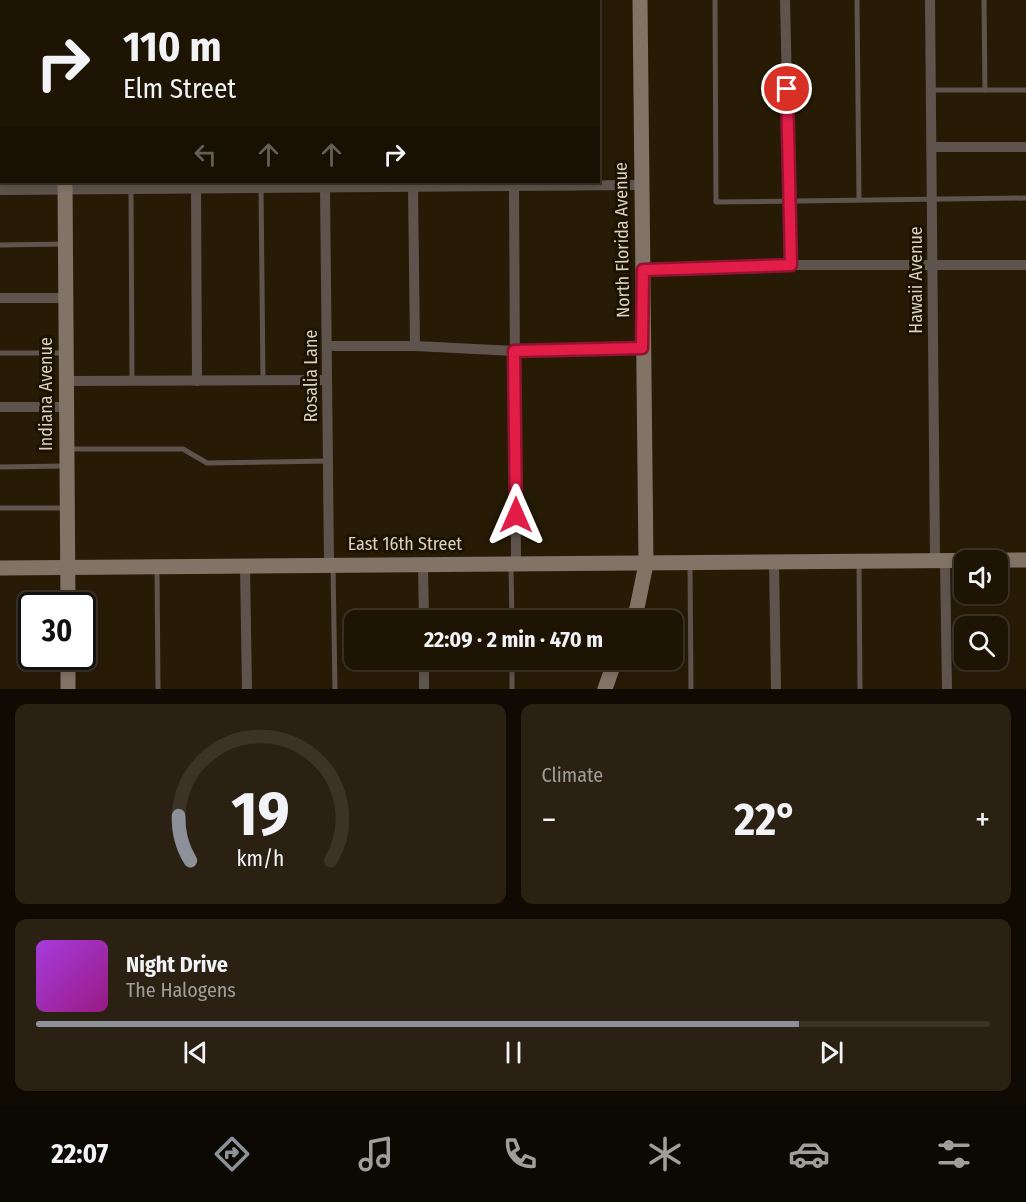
<!DOCTYPE html>
<meta charset="utf-8">
<style>
:root{--surface:#1d1404;--page:#2a2113;--text:#f1f3f6;--muted:#a09e9a;--line:#3b3326;--accent:#8c9099}
body{margin:0;font-family:"Fira Sans Condensed",sans-serif;background:var(--page);color:var(--text);height:100vh;display:flex;flex-direction:column;font-size:22px;white-space:nowrap}
*{box-sizing:border-box;margin:0}
p{font-size:20px;color:var(--muted)}
.icon{flex:none;width:33px;height:33px;fill:none;stroke:currentColor;stroke-width:2;stroke-linecap:round;stroke-linejoin:round}
.map{position:relative;height:689px;overflow:hidden}
.panel{display:flex;flex-direction:column;gap:15px;padding:15px;background:#100b02;flex:1}
.panel>*{flex:none}
.banner{position:absolute;left:0px;top:0px;width:600px;height:183px;box-shadow:0 3px 9px #0003,0 0 0 2px var(--line);background:#1d1404;color:var(--text);overflow:hidden}
.controls{position:absolute;left:954px;top:550px;display:grid;gap:12px}
.controls a{display:grid;place-items:center;width:54px;height:54px;border-radius:12px;background:var(--surface);box-shadow:0 3px 9px #0003,0 0 0 2px var(--line);font-size:30px}
.speed{position:absolute;left:18px;top:592px;display:flex;gap:12px;font-size:30px;font-weight:700;text-align:center}
.speed>*{display:grid;place-content:center;width:78px;height:78px;border-radius:50%;background:var(--surface);box-shadow:0 3px 9px #0003,0 0 0 2px var(--line);line-height:1}
.speed .limit{border:3px solid #111;border-radius:9px;background:#fff;color:#111}
.pin{position:absolute;display:grid;place-items:center;width:51px;height:51px;color:#fff;margin:-26px;border:3px solid #fff;border-radius:50%;box-shadow:0 2px 6px #0007}
.me{position:absolute;width:66px;margin:-33px;rotate:0deg;stroke-linejoin:round;filter:drop-shadow(0 0 4px #0008)}
.turn{display:flex;align-items:center;gap:21px;height:126px;padding:0 24px;font-size:27px}
.turn .icon{width:78px;height:78px;stroke-width:2.5}
.turn b{display:block;font-size:42px;line-height:51px}
.lanes{display:flex;align-items:center;height:57px;padding:0 24px;background:#0003;justify-content:center;gap:30px;direction:ltr}
.lanes .off{opacity:.35}
.big{font-size:45px;font-weight:700;line-height:1.1}
.panel .widget{flex:1;display:flex;flex-direction:column;justify-content:center;gap:9px;min-width:0;padding:0 21px;border-radius:12px;background:var(--page)}
.panel .dial{align-items:center;gap:0}
.dial svg{height:156px;overflow:visible;fill:none;stroke:var(--line);stroke-width:7;stroke-linecap:round;text-anchor:middle}
.dial text{fill:var(--text);stroke:none}
.song{display:flex;align-items:center;gap:18px}
.cover{width:72px;height:72px;border-radius:9px;background:linear-gradient(135deg,hsl(280 70% 55%),hsl(310 70% 35%))}
.played{height:6px;border-radius:3px;background:linear-gradient(90deg,var(--accent) 80%,var(--line) 80%)}
.keys{display:flex;justify-content:space-around;direction:ltr}
.heat{display:flex;justify-content:space-between;align-items:center;font-size:33px;direction:ltr}
.panel .tiles{flex:1;display:grid;gap:15px;grid-template-columns:1fr 1fr}
.widget:last-child{grid-column:span 2}
.trip{position:absolute;left:344px;top:610px;width:339px;height:60px;border-radius:12px;background:var(--surface);box-shadow:0 3px 9px #0003,0 0 0 2px var(--line);font-weight:700;line-height:60px;text-align:center}
.menu{display:flex;height:96px;justify-content:space-around;align-items:center;background:#0c0802;color:var(--muted)}
.menu .icon{width:42px;height:42px}
.menu .active{color:var(--accent)}
.menu b{font-size:27px;color:var(--text)}
.map>svg:first-child{display:block}
.lines{fill:none;stroke-linecap:round;stroke-linejoin:round}
.lane{stroke:#5e544d;stroke-width:5}
.street{stroke:#5e544d;stroke-width:10}
.secondary{stroke:#827367;stroke-width:15}
.route-casing{stroke:#92132f;stroke-width:15}
.route{stroke:#e11d48;stroke-width:10}
.labels{text-anchor:middle;dominant-baseline:central;stroke-width:6;stroke-linejoin:round;paint-order:stroke}
.street-label{font-size:18px;fill:#dad2c5;stroke:#1d1200}
</style>
<div class="map">
<svg width="1026" height="689" viewBox="0 0 1026 689">
<rect width="100%" height="100%" fill="#271b06"/>
<g class="lines">
<g class="lane">
<polyline points="3,0 3,2"/>
<polyline points="341,0 345,2"/>
<polyline points="715,0 716,202 1026,198"/>
<polyline points="857,0 859,200"/>
<polyline points="984,0 985,90"/>
<polyline points="353,2 455,0"/>
<polyline points="932,90 1026,90"/>
<polyline points="261,188 263,380"/>
<polyline points="131,189 132,381"/>
<polyline points="0,245 64,244"/>
<polyline points="0,353 64,353"/>
<polyline points="68,449 183,449 207,463 328,461"/>
<polyline points="0,467 65,466"/>
<polyline points="0,508 64,508"/>
<polyline points="859,562 860,689"/>
<polyline points="690,565 691,689"/>
<polyline points="333,566 335,689"/>
<polyline points="511,566 512,621"/>
<polyline points="157,568 158,689"/>
<polyline points="512,660 512,689"/>
</g>
<g class="street">
<polyline points="264,0 264,2"/>
<polyline points="785,0 791,265"/>
<polyline points="930,0 935,560"/>
<polyline points="932,147 1026,147"/>
<polyline points="514,186 516,562"/>
<polyline points="413,187 415,346"/>
<polyline points="325,188 329,564"/>
<polyline points="196,189 197,381"/>
<polyline points="0,190 641,185"/>
<polyline points="643,270 791,265 1026,265"/>
<polyline points="0,298 65,298"/>
<polyline points="327,346 415,346 515,351 642,348"/>
<polyline points="66,381 327,380"/>
<polyline points="0,407 66,407"/>
<polyline points="774,561 776,689"/>
<polyline points="945,561 947,689"/>
<polyline points="423,564 424,621"/>
<polyline points="245,565 247,689"/>
<polyline points="424,660 424,689"/>
</g>
<g class="secondary">
<polyline points="63,0 63,2"/>
<polyline points="65,182 68,606"/>
<polyline points="0,568 1026,560"/>
<polyline points="632,621 637,608 646,564 640,0"/>
<polyline points="68,657 68,689"/>
<polyline points="605,689 615,660"/>
</g>
</g>
<g class="lines">
<defs>
<polyline id="route" points="516,515 514,351 642,348 643,270 791,265 787,89"/>
</defs>
<use href="#route" class="route-casing"/>
<use href="#route" class="route"/>
</g>
<g class="labels">
<g class="street-label">
<text transform="translate(622 240) rotate(-91)">North Florida Avenue</text>
<text transform="translate(916 280) rotate(-90)">Hawaii Avenue</text>
<text transform="translate(311 376) rotate(-90)">Rosalia Lane</text>
<text transform="translate(46 394) rotate(-90)">Indiana Avenue</text>
<text x="405" y="544">East 16th Street</text>
</g>
</g>
</svg>
<div class="controls">
<a><svg class="icon" aria-label="sound" viewBox="0 0 24 24"><path d="M4 9h4l5-4v14l-5-4H4zM17 9q2 3 0 6"/></svg></a>
<a><svg class="icon" aria-label="search" viewBox="0 0 24 24"><circle cx="10" cy="10" r="6"/><path d="M15 15l6 6"/></svg></a>
</div>
<div class="speed"><div class="limit">30</div></div>
<div class="pin" style="left:787px;top:89px;background:#d93025"><svg class="icon" aria-label="arrive" viewBox="0 0 24 24"><path d="M6 21V4h12l-3 4 3 4H6"/></svg></div>
<svg class="me" style="left:516px;top:515px" viewBox="-20 -20 40 40"><path d="M0-17L14 15 0 8-14 15z" fill="#e11d48" stroke="#fff" stroke-width="4"/></svg>
<div class="trip">22:09 · 2 min · 470 m</div>
<div class="banner">
<div class="turn"><svg class="icon" aria-label="right" viewBox="0 0 24 24"><path d="M7 20v-9h11M14 6l5 5-5 5"/></svg><div><b>110 m</b>Elm Street</div></div>
<div class="lanes"><svg class="icon off" aria-label="left" viewBox="0 0 24 24"><path d="M17 20v-9H6M10 6l-5 5 5 5"/></svg><svg class="icon off" aria-label="ahead" viewBox="0 0 24 24"><path d="M12 20V5M6 11l6-6 6 6"/></svg><svg class="icon off" aria-label="ahead" viewBox="0 0 24 24"><path d="M12 20V5M6 11l6-6 6 6"/></svg><svg class="icon" aria-label="right" viewBox="0 0 24 24"><path d="M7 20v-9h11M14 6l5 5-5 5"/></svg></div>
</div>
</div>
<section class="panel">
<div class="tiles">
<div class="widget dial"><svg viewBox="0 0 100 80">
<path d="M14 69A42 42 0 1 1 86 69"/>
<path d="M14 69A42 42 0 0 1 8 46" stroke="#8c9099"/>
<text x="50" y="56" font-size="32" font-weight="700">19</text>
<text x="50" y="72" font-size="11">km/h</text>
</svg></div>
<div class="widget"><p>Climate</p>
<div class="heat"><a>−</a><b class="big">22°</b><a>+</a></div>
</div>
<div class="widget">
<div class="song"><i class="cover"></i><div><b>Night Drive</b><p>The Halogens</p></div></div>
<div class="played"></div>
<div class="keys"><svg class="icon" aria-label="previous" viewBox="0 0 24 24"><path d="M18 5L8 12l10 7zM5 5v14"/></svg><svg class="icon" aria-label="pause" viewBox="0 0 24 24"><path d="M8 5v14M16 5v14"/></svg><svg class="icon" aria-label="next" viewBox="0 0 24 24"><path d="M6 5l10 7-10 7zM19 5v14"/></svg></div>
</div>
</div>
</section>
<nav class="menu">
<b>22:07</b>
<svg class="icon active" aria-label="directions" viewBox="0 0 24 24"><path d="M12 3l9 9-9 9-9-9zM9 14v-3h6M13 9l2 2-2 2"/></svg>
<svg class="icon" aria-label="music" viewBox="0 0 24 24"><path d="M9 18V5l10-2v13"/><circle cx="6" cy="18" r="3"/><circle cx="16" cy="16" r="3"/></svg>
<svg class="icon" aria-label="phone" viewBox="0 0 24 24"><path d="M5 4h4l2 5-3 2q2 4 5 5l2-3 5 2v4C11 20 4 13 5 4z"/></svg>
<svg class="icon" aria-label="climate" viewBox="0 0 24 24"><path d="M12 3v18M4 7l16 10M4 17L20 7"/></svg>
<svg class="icon" aria-label="car" viewBox="0 0 24 24"><path d="M5 17H2v-5l4-1 3-4h7l3 4 3 1v5h-3M9 17h6M6 11h13"/><circle cx="7" cy="17" r="2"/><circle cx="17" cy="17" r="2"/></svg>
<svg class="icon" aria-label="filters" viewBox="0 0 24 24"><path d="M4 7h16M4 17h16"/><circle cx="9" cy="7" r="2"/><circle cx="15" cy="17" r="2"/></svg>
</nav>
